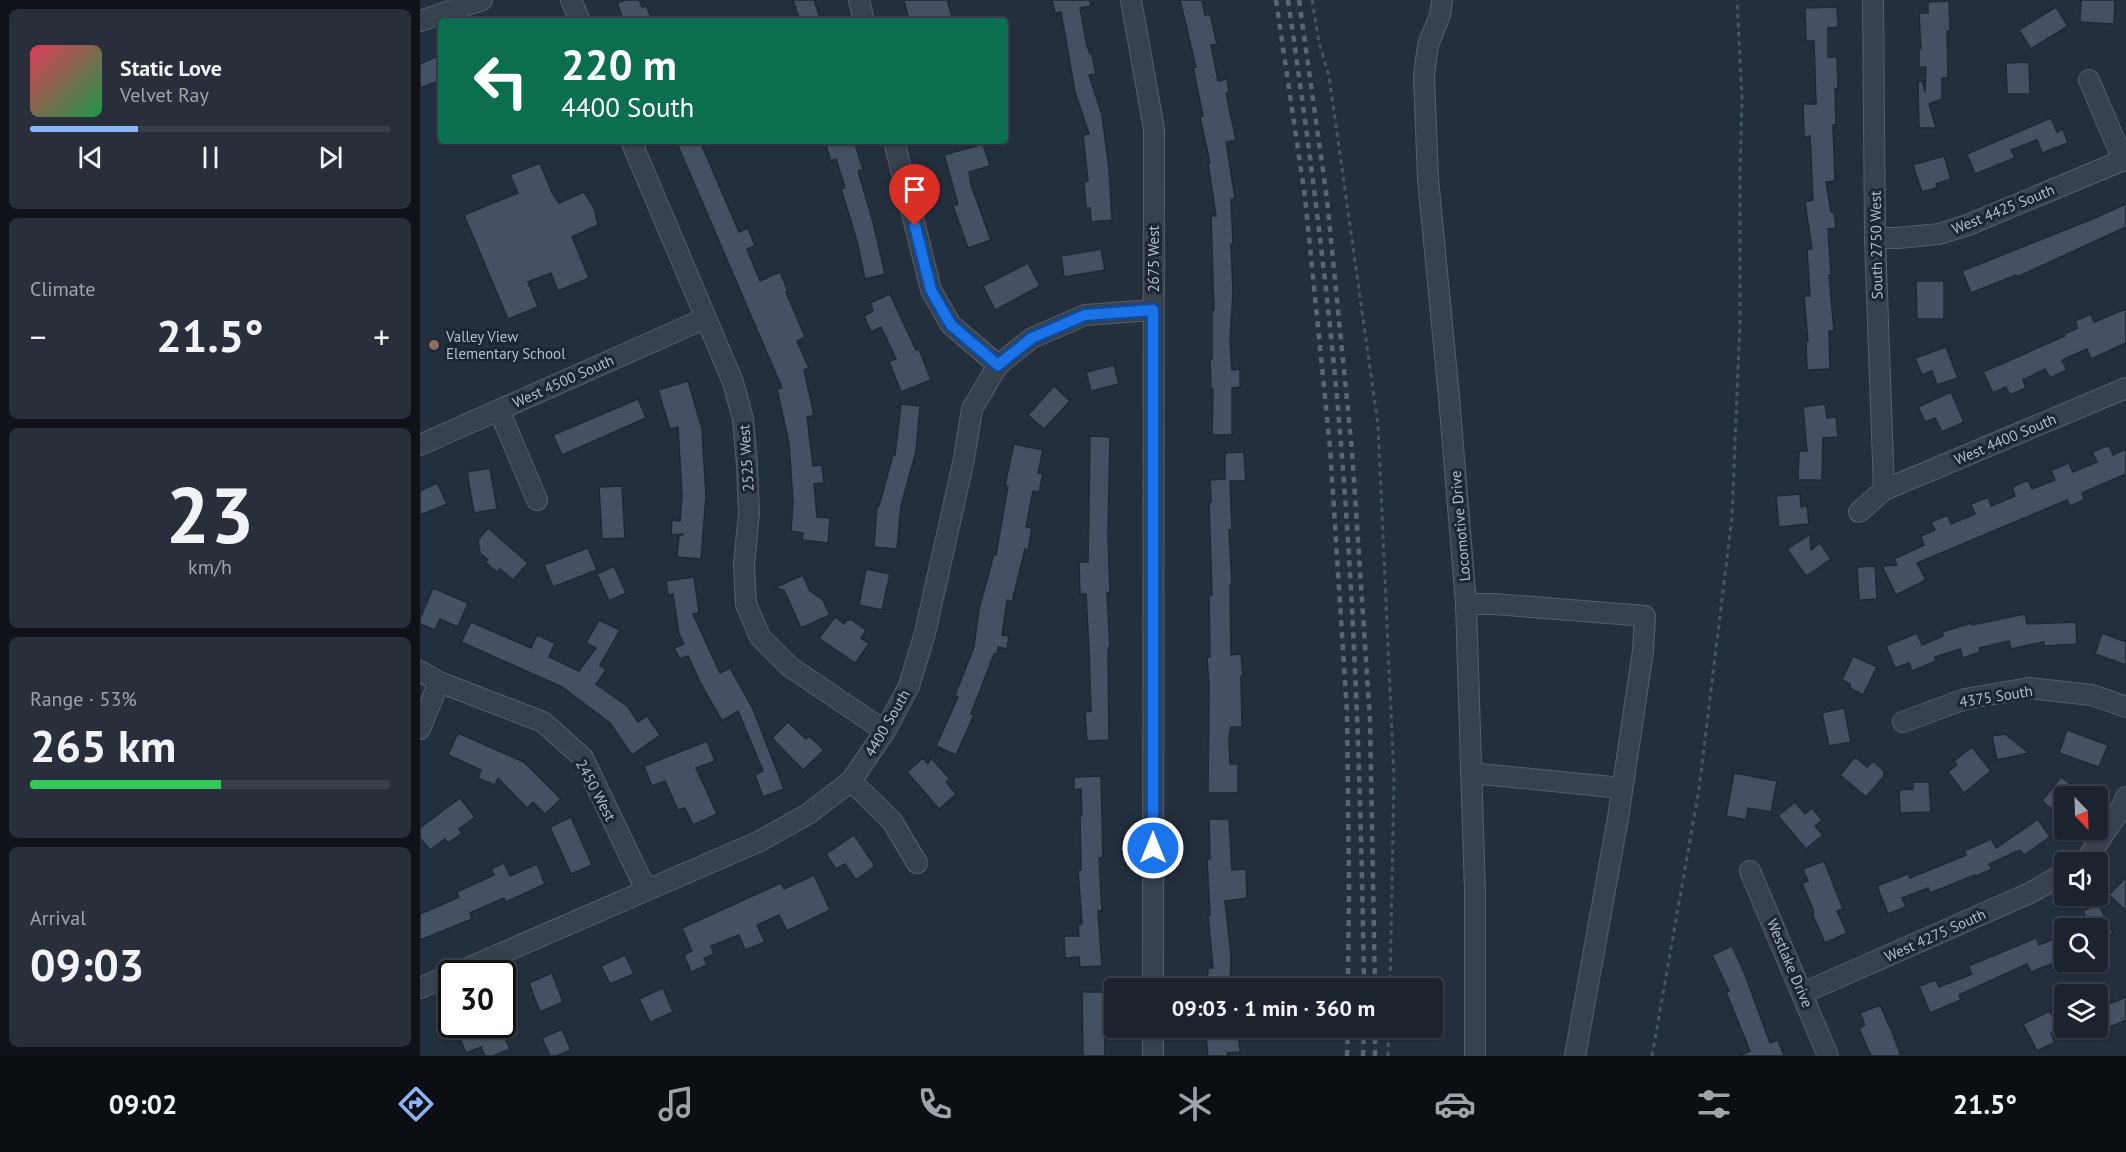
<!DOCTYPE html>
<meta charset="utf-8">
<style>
:root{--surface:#1b232e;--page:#282f3a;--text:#f1f3f6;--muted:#a0a4aa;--line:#39404a;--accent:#8ab4f8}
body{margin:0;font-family:"PT Sans",sans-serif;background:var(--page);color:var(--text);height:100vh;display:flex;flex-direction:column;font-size:22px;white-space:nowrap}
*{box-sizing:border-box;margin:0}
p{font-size:20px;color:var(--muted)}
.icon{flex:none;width:33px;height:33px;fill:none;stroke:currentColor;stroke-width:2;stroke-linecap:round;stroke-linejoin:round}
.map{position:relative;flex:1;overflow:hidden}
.drawer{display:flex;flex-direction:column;gap:9px;padding:9px;background:#0f1319;width:420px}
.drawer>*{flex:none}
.guide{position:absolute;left:18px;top:18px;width:570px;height:126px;border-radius:6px;box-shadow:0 2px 4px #0004,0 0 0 2px var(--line);background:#0b6e4f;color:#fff;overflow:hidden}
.needle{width:39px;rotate:157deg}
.buttons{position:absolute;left:1634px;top:786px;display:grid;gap:12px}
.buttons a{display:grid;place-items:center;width:54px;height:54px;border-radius:6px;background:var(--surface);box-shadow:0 2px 4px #0004,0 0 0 2px var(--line);font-size:30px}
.speed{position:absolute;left:18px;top:960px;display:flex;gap:12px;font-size:30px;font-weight:700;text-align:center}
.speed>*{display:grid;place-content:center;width:78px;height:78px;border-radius:50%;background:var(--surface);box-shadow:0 2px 4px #0004,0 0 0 2px var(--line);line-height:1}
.speed .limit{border:3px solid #111;border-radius:9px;background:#fff;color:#111}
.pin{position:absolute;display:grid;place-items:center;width:51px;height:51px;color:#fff;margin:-62px -26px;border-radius:50% 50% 50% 0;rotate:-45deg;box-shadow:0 0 6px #0007}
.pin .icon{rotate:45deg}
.me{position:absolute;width:66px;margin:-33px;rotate:0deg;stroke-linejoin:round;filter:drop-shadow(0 0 4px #0008)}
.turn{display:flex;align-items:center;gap:21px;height:126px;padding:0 24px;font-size:27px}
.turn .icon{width:78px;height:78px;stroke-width:2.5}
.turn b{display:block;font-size:42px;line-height:51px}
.big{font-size:45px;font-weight:700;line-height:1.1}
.drawer .card{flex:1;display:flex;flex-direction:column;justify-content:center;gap:9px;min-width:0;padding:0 21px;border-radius:9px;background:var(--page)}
.drawer .dial{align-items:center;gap:0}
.dial b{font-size:78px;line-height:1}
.song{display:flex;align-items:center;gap:18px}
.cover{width:72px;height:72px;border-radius:9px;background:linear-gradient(135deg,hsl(350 70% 55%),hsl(140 70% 35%))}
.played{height:6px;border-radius:3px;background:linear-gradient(90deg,var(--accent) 30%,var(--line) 30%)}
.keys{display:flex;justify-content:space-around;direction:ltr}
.heat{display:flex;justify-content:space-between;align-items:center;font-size:33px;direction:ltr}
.charge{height:9px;border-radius:4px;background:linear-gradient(90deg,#34c759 53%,var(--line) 0)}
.trip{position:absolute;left:684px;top:978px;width:339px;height:60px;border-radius:6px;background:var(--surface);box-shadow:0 2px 4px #0004,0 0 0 2px var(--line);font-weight:700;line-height:60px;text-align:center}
.dock{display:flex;height:96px;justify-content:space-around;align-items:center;background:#0b0e12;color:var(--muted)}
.dock .icon{width:42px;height:42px}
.dock .on{color:var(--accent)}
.dock b{font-size:27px;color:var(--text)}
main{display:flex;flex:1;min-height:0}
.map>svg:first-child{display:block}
.building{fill:#455162;stroke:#1f2835;stroke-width:1.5}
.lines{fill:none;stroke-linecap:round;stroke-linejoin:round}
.minor-casing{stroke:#565f6c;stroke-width:22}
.path{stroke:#44595c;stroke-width:3;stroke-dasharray:4.5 4.5;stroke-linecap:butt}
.minor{stroke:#38414e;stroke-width:20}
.rail{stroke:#5a6575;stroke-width:4.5;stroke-dasharray:6 6;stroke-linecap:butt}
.route-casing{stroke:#114b97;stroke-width:15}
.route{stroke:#1a73e8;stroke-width:10}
.education-dot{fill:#8d6e63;stroke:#1d2633;stroke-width:2}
.labels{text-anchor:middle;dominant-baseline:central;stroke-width:6;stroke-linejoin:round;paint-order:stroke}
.street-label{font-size:15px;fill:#b4bcc9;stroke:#1d2633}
.poi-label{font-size:15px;fill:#b4bcc9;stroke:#1d2633;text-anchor:start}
</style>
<main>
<section class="drawer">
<div class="card">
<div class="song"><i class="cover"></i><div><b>Static Love</b><p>Velvet Ray</p></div></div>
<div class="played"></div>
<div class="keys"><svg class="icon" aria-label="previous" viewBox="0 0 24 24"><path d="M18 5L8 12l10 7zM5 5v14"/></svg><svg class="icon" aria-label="pause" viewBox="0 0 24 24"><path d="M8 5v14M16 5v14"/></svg><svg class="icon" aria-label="next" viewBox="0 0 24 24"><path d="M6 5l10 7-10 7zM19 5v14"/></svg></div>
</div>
<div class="card"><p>Climate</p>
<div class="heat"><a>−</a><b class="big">21.5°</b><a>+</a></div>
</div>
<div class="card dial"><b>23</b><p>km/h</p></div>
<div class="card"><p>Range · 53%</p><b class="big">265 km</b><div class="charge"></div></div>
<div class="card"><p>Arrival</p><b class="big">09:03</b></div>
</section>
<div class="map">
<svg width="1706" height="1056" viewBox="0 0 1706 1056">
<rect width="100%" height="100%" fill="#242f3e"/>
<g class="building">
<polygon points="205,0 219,0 222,7 226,6 233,21 190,21 202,16 197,3"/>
<polygon points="373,0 394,0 401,21 380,21"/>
<polygon points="484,0 527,0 532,16 515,21 489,21"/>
<polygon points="632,0 670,0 671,6 660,8 667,46 670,54 672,54 676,74 669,75 682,115 689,170 692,220 671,222 670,208 666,208 664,182 668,181 663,135 669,134 655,92 641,12 635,13"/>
<polygon points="760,0 782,0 785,15 790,14 797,44 791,45 798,81 807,79 809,92 806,93 816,140 806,142 815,198 811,199 813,244 811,244 813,292 810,340 812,370 820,369 820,387 812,388 812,435 792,435 793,389 791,389 790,359 792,359 792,311 794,310 791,216 796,216 788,163 790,163 780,117 783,116 773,67 776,67"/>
<polygon points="1661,0 1695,0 1694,24 1660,22"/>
<polygon points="1529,1 1530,31 1527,31 1528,78 1522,78 1522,99 1509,104 1516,128 1499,128 1498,82 1502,81 1505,92 1506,67 1499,67 1499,49 1501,49 1499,13 1508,13 1508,2"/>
<polygon points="1417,7 1418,27 1408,28 1408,57 1417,57 1418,89 1415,89 1416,125 1413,125 1415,181 1406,182 1411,212 1414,212 1416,228 1408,229 1411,275 1409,275 1414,331 1409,331 1410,369 1387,370 1386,341 1388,341 1384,296 1390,296 1387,249 1392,249 1385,202 1393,200 1390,136 1384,137 1383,104 1396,104 1394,41 1386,41 1385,8"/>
<polygon points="1636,7 1648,26 1611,49 1599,30"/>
<polygon points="18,56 21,63 21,80 0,88 0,64"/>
<polygon points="1609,62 1610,94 1587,94 1586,63"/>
<polygon points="1631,118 1637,132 1643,129 1648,143 1622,153 1617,140 1591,150 1595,158 1555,174 1547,154"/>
<polygon points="256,141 280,141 319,232 328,228 335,246 327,249 340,281 360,272 368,291 366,292 385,337 377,341 389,368 384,370 394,415 387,417 393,466 402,465 404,483 394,484 397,517 410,518 408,543 382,540 383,533 371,531 373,502 369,443 357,389 362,388"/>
<polygon points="412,141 434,141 443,169 438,171 453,222 465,274 445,279 437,241 421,189 425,188 416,159 411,161 406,145 413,143"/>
<polygon points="563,144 570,166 549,172 551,185 571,240 548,248 533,206 538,204 524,155"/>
<polygon points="1524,156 1531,179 1516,184 1517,188 1502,192 1493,165"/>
<polygon points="120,163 132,193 139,203 164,192 174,208 178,225 152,237 169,278 138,291 131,273 108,282 118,307 88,319 44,215 98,193 90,175"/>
<polygon points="1706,204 1706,227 1597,277 1596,275 1551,293 1542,271 1670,220"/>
<polygon points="681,249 685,270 644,277 641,256"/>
<polygon points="608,263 620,286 575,310 563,286"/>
<polygon points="1496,281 1524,281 1524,319 1497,319"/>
<polygon points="470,294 496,350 499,349 511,380 481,392 469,361 476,359 461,327 451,332 444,316 453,311 450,303"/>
<polygon points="1706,309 1706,343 1671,359 1667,349 1642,360 1647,370 1630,378 1625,369 1603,380 1606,388 1590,395 1586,387 1573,393 1563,372 1645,336 1644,334 1658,328 1655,321 1671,314 1674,322"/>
<polygon points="1526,347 1538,378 1517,385 1512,371 1502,375 1495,358"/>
<polygon points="694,365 699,384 671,391 666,372"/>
<polygon points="268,381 282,429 286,496 281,559 257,557 259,536 264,534 251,535 252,520 260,521 262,496 258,427 250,429 238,390"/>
<polygon points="634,386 650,401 624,429 608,415"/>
<polygon points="1531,392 1544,422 1522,432 1515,418 1505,422 1498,407"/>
<polygon points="218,399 226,418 142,455 133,435"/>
<polygon points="481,404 500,406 496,451 481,506 477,549 454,547 457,506 459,506 473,455 475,455"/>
<polygon points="1405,404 1407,418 1416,417 1418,437 1403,438 1402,480 1378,480 1379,451 1387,451 1383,407"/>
<polygon points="670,436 690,437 688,535 690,593 687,593 690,648 688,648 689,740 667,741 665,712 671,711 669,651 666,594 660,594 659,562 668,562"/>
<polygon points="594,444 623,450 618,473 623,474 619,492 613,491 606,527 612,528 608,550 605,549 592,602 587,600 582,635 589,636 587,649 578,647 577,654 574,654 551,714 554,715 536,755 516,746 538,697 535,695 554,647 559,609 574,554 576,555 588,486 585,485"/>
<polygon points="1689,445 1693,455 1706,449 1706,474 1662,493 1664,500 1650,506 1647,500 1497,563 1506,580 1476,595 1462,566 1477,565 1474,559 1504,545 1501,536 1515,530 1511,522 1528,515 1531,524 1555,514 1551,504 1568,497 1571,506 1595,496 1592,487 1608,480 1612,489 1635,480 1631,470 1649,463 1653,472 1677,462 1672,452"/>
<polygon points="824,452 826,481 810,481 812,530 809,530 812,585 810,585 811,655 821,654 823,676 821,676 822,727 811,727 809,736 810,764 818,764 818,793 788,793 789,685 787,657 790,657 789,595 792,595 789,502 791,502 790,480 805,479 805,453"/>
<polygon points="70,468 77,509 54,513 47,472"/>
<polygon points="17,483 27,504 0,515 0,491"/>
<polygon points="202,486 205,538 182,539 179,487"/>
<polygon points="1380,494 1381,507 1387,506 1389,524 1359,527 1356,496"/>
<polygon points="68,528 108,563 93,580 80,569 77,572 65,562 68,560 60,553 58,540"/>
<polygon points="1390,534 1391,550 1400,543 1411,559 1386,576 1367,549"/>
<polygon points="168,548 177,570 133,587 124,565"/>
<polygon points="194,566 206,593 189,601 177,574"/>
<polygon points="1455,566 1457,599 1439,600 1437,567"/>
<polygon points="446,569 470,574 462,610 439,605"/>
<polygon points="383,575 390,591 403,600 410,615 381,628 364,590 354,588"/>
<polygon points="274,577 279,613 273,614 300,673 310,668 333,709 364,789 343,797 335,775 343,771 318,711 302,721 280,682 268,656 260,659 254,648 264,644 259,634 253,594 248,595 246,581"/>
<polygon points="13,588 48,603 38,627 20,619 15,630 0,624 0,619"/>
<polygon points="1605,614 1607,624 1656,622 1657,644 1624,646 1624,642 1591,649 1589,641 1559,648 1560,652 1543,658 1540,649 1515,657 1516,661 1492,671 1489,663 1475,668 1466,646 1497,633 1502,645 1523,636 1522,632 1551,623 1552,625"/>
<polygon points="415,617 424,624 427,620 432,620 446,630 441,638 449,644 435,663 399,638"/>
<polygon points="179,620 200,630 180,665 186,670 176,684 207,706 218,722 227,716 240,735 212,755 190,723 142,687 41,642 51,622 111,648 117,635 135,643 129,657 159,671 176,648 166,643"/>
<polygon points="1682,633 1706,642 1706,665 1675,654"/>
<polygon points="1433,656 1457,667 1443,695 1430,688 1430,684 1422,680"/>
<polygon points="1424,708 1431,742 1409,746 1402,713"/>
<polygon points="368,722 386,739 389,736 404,750 383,770 352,738"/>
<polygon points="1647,730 1688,745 1679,767 1639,753"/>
<polygon points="38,733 104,762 141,799 125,814 113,802 107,808 78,778 75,785 58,778 61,770 28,755"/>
<polygon points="1585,734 1609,753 1577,760 1572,736"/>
<polygon points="287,741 295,761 276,768 297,814 273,825 265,808 258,810 245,781 232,786 224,766"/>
<polygon points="1552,747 1571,771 1544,793 1528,772 1537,765 1534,761"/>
<polygon points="1435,757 1447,767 1453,761 1464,771 1464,776 1446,797 1420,775"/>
<polygon points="503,758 508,764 511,758 530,779 526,782 536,794 519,809 487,772"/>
<polygon points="1314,773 1357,781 1351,812 1328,808 1326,820 1306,816"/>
<polygon points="681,776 683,858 679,858 682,911 678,911 682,966 660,967 659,957 645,958 644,936 659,936 658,925 662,924 658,870 661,870 660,815 662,815 661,789 654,790 654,777"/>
<polygon points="1641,777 1666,796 1644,796 1644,819 1622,801"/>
<polygon points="1493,782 1509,782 1511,812 1480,813 1479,790 1493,789"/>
<polygon points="40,798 55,817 39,829 42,833 28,843 25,839 10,850 0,838 0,828"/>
<polygon points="1375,802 1385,814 1392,808 1402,820 1395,826 1403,835 1386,849 1358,816"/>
<polygon points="151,817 172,865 151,874 130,827"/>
<polygon points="789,819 809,819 812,870 826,869 827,898 805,901 811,955 810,988 787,988 788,968 793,968 788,915 790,915 787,859 790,859"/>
<polygon points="1618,819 1630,837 1604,855 1600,850 1569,864 1572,869 1556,876 1555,875 1510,893 1508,888 1482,898 1486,907 1468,914 1457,886 1488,874 1490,878 1546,855 1544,851 1571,839 1576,848"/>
<polygon points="434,835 455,866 436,880 425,864 416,869 406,854"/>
<polygon points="1404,861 1423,909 1417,911 1427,933 1405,943 1392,913 1394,912 1382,883 1388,881 1383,869"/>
<polygon points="84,863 90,876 117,864 125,884 86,902 84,898 50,913 52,919 0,940 0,914 39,897 37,892 74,875 71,869"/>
<polygon points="394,875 410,910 367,931 359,915 337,925 345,942 325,950 319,935 291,946 294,954 284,958 287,965 271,972 264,955 272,951 262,928 361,883 364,889"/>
<polygon points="1706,877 1706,911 1689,895"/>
<polygon points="1677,901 1693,933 1677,941 1677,928 1645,928 1667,918 1663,911 1677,905"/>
<polygon points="1616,938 1619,945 1634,939 1642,960 1611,972 1607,964 1539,995 1541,1000 1510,1013 1499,986 1516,980 1519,987 1552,974 1548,966"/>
<polygon points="1312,946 1324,972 1350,1043 1358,1040 1364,1056 1319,1056 1330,1051 1306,992 1309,991 1292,955"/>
<polygon points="205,955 214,974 190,984 181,966"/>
<polygon points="132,973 143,1002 120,1012 109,983"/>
<polygon points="243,988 253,1012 230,1022 219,999"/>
<polygon points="662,992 684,992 685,1056 663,1056"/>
<polygon points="1706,997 1706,1020 1677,1033 1677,1009"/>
<polygon points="1460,1005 1472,1032 1481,1056 1451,1056 1439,1028 1445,1025 1440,1013"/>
<polygon points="1630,1011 1639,1029 1631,1033 1635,1042 1617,1051 1603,1024"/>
<polygon points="34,1024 89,1024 93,1034 85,1038 90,1049 73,1056 65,1056 61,1047 46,1053"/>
<polygon points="785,1028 818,1028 820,1052 807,1053 808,1056 788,1056"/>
<polygon points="142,1029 151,1050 136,1056 130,1056 122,1038"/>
</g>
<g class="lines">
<defs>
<g id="minor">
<polyline points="151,0 160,21"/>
<polyline points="439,0 444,21"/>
<polyline points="711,0 734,129 733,988"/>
<polyline points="1022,0 1020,15 1008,45 1004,76 1008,179 1029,397 1046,604 1055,892 1055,1056"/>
<polyline points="1453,0 1455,238 1464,490"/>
<polyline points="0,21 62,0"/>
<polyline points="1669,80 1703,160"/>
<polyline points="211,141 313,382 323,419 327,465 329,513 324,565 326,604 340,637 370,667 465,731"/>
<polyline points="474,141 511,290 531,325 578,365"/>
<polyline points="1455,238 1478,238 1519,234 1548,225 1706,159"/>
<polyline points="79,410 117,500"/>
<polyline points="0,445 286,318"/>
<polyline points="1439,512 1464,490 1706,388"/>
<polyline points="1046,604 1074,604 1225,616 1223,651 1198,818 1155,1056"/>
<polyline points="0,671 19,682 123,722 163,758 226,890"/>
<polyline points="1483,722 1545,699 1609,688 1672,695 1706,707"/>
<polyline points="0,729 19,682"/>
<polyline points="1051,773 1202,788"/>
<polyline points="431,781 472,821 497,863"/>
<polyline points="1661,862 1667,859 1702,807 1706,797"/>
<polyline points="1330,871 1408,1056"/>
<polyline points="34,974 340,841 388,814 431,781 465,731 489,686 505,633 544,459 552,409 578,365 612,338 665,315 733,310"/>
<polyline points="0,988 32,974"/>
<polyline points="1383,993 1612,892 1644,873"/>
<polyline points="733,1056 733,1028"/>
</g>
</defs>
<use href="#minor" class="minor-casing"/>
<g class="path">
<polyline points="892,0 899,43 909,76 958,425 974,779 970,988"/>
<polyline points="968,1056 969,1028"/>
<polyline points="1232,1056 1279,789 1312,517 1320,320 1320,177 1322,98 1317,0"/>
</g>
<use href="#minor" class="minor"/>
<g class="rail">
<polyline points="856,0 885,197 910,447 927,712 929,883 928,988"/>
<path d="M868,0c18,122 34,244 46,366 20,207 27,415 30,622"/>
<polyline points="879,0 907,199 932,451 950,720 955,988"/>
<polyline points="927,1056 928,1028"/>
<polyline points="943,1056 944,1028"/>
<polyline points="955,1056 955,1028"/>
</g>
</g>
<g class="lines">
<defs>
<polyline id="route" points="495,226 511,290 531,325 578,365 612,338 665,315 733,310 733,848"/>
</defs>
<use href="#route" class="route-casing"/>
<use href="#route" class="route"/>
</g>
<circle class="education-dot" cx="14" cy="345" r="6"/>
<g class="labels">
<g class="street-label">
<text transform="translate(1583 209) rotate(-22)">West 4425 South</text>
<text transform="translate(1456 245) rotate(-91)">South 2750 West</text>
<text transform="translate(733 259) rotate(-90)">2675 West</text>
<text transform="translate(143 381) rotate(-24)">West 4500 South</text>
<text transform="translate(1585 439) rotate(-23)">West 4400 South</text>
<text transform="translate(326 458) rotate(-94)">2525 West</text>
<text transform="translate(1040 526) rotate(-95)">Locomotive Drive</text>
<text transform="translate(1576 696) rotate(-9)">4375 South</text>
<text transform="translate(467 723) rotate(-60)">4400 South</text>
<text transform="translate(176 790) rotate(62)">2450 West</text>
<text transform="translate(1515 935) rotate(-24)">West 4275 South</text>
<text transform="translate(1370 963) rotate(67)">Westlake Drive</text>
</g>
<g class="poi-label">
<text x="26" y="336">Valley View<tspan x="26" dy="17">Elementary School</tspan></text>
</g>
</g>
</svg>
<div class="buttons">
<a><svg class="needle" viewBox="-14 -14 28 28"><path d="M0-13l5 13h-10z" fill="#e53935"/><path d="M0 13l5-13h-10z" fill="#a0a4aa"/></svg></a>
<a><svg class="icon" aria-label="sound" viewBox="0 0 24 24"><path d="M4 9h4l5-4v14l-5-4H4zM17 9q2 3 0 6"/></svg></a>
<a><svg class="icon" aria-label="search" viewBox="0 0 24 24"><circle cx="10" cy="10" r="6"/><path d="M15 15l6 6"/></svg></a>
<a><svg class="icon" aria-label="layers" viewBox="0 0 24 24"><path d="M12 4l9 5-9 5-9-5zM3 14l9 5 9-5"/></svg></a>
</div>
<div class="speed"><div class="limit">30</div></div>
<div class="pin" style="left:495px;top:226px;background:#d93025"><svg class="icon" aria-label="arrive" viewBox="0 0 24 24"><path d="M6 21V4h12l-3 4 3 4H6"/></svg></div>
<svg class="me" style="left:733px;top:848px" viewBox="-20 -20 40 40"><circle r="17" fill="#1a73e8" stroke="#fff" stroke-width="3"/><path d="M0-11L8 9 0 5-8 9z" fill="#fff"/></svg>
<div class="trip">09:03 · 1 min · 360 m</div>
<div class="guide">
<div class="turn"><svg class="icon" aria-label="left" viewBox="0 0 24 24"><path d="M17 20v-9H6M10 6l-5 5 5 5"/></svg><div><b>220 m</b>4400 South</div></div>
</div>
</div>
</main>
<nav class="dock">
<b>09:02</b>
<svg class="icon on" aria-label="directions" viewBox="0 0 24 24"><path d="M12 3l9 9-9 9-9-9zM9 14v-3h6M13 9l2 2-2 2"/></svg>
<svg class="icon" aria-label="music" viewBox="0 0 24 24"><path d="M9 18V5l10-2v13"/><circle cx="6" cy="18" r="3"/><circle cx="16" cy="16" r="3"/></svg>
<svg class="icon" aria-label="phone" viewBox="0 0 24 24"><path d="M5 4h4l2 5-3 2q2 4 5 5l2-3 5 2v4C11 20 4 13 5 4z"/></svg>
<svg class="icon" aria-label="climate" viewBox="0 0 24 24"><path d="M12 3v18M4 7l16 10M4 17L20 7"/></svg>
<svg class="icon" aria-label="car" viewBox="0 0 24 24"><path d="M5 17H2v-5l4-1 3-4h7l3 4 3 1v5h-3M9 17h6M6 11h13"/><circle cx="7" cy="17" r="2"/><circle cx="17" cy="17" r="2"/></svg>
<svg class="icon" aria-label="filters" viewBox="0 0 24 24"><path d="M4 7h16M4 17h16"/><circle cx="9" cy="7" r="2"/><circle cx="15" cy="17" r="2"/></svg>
<b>21.5°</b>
</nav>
